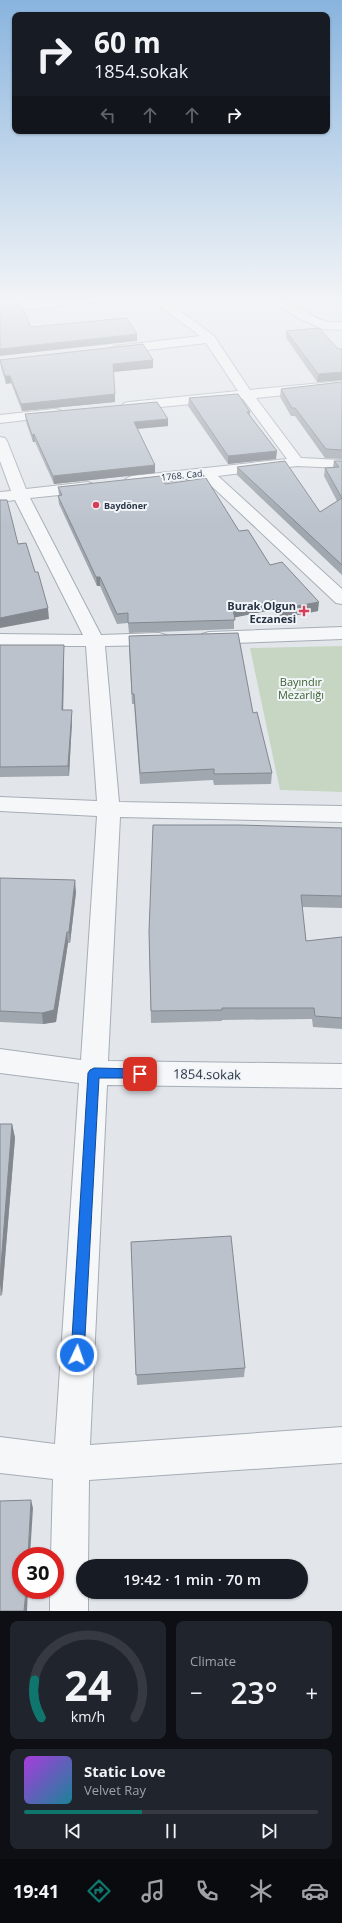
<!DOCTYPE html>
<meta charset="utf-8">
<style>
:root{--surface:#171b24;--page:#20242c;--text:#f1f3f6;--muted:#9ea1a6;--line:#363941;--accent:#0f766e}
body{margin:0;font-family:"Open Sans",sans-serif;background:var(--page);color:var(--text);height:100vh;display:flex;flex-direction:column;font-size:15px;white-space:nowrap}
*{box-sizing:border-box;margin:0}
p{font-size:13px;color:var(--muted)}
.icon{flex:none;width:22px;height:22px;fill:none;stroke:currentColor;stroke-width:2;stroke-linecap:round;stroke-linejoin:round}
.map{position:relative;height:1611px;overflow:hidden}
.drawer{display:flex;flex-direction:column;gap:10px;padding:10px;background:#0d0f14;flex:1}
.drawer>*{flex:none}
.banner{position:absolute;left:12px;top:12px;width:318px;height:122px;border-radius:8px;box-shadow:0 1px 3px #0004;background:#171b24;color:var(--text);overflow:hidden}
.speed{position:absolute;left:12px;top:1547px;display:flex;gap:8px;font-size:20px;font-weight:700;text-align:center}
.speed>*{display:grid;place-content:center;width:52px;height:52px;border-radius:50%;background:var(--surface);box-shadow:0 1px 3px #0004;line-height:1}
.speed .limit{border:6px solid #d22;background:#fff;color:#111}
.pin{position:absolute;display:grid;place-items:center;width:34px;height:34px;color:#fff;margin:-17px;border-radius:8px;box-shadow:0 2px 6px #0006}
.me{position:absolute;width:44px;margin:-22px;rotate:3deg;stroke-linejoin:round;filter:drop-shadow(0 0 3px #0008)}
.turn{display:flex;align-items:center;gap:14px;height:84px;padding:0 16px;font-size:18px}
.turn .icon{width:52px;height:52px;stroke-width:2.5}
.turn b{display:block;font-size:28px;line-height:34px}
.lanes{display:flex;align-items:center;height:38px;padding:0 16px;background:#0003;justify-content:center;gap:20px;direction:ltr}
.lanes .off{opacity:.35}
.big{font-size:30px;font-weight:600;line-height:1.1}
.drawer .tile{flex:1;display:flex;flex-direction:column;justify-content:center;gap:6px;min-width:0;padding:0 14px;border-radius:8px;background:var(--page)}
.drawer .dial{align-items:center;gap:0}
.dial svg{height:104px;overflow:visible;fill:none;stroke:var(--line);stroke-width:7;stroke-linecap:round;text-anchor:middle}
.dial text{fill:var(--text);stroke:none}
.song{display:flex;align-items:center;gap:12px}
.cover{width:48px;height:48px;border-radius:6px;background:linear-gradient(135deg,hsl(280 70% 55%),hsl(190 70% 35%))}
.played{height:4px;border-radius:2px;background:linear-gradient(90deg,var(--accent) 40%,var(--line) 40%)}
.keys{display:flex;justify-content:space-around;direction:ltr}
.heat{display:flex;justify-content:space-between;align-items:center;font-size:22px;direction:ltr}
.drawer .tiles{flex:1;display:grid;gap:10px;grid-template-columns:1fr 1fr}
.tile:last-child{grid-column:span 2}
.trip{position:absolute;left:76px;top:1559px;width:232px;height:40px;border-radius:20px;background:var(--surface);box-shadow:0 1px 3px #0004;font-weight:600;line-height:40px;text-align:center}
.menu{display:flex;height:64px;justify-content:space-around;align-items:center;background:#090b0e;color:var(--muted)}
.menu .icon{width:28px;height:28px}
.menu .selected{color:var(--accent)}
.menu b{font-size:18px;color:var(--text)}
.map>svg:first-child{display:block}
.green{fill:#c7d6c2}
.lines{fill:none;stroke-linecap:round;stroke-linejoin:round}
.minor-casing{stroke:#a6adb6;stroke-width:2}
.minor{fill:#f5f7f9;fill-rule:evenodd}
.wall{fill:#a1a7af}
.shaded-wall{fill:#83888f}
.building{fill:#bbc2cc;stroke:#83888f}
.route{fill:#1a73e8;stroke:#114b97}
.poi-dot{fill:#da3d57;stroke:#f2f5f8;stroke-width:1.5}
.labels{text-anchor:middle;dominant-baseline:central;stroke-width:4;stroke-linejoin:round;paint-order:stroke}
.far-street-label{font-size:9px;fill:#283345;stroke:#f2f5f8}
.far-poi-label{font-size:9px;font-weight:bold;fill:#283345;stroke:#f2f5f8;text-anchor:start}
.poi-label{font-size:11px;font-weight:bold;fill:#283345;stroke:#f2f5f8;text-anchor:end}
.park-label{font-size:11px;fill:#3d6234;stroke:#f2f5f8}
.near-street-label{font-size:13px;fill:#283345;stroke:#f2f5f8}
</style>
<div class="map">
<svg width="342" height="1611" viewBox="0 0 342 1611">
<rect width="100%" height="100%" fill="#e2e6eb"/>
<polygon class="green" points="342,646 342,792 280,790 250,648"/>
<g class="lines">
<defs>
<g id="minor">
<polygon points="55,300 101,300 95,303 31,309 0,309 0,301"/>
<polygon points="165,300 177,300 174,306 214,336 250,390 342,381 342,389 256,398 301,458 342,460 342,468 297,466 218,476 342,589 342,604 336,603 202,477 132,486 127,484 124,481 127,478 132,476 287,459 243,399 129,410 124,409 122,406 124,403 129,402 238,391 206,343 115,354 111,353 109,350 115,346 200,336 164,309 162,307"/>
<path d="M272,300c22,-3 36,19 57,22 4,1 9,0 13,0v8l-19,-1 -27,-12z"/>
<polygon points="55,409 60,410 62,413 60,416 0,423 0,415"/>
<polygon points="0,437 5,438 7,441 26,489 88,482 93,484 96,487 93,490 88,492 30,498 101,635 159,633 166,635 168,639 166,643 159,645 105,646 119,802 342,806 342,822 120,817 108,1061 342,1064 342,1088 107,1085 90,1445 342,1427 342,1463 89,1480 88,1566 83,1566 83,1592 88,1592 88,1611 50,1611 50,1590 55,1590 55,1556 51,1556 53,1479 0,1473 0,1437 55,1444 79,1083 0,1073 0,1049 81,1060 97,816 0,811 0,797 97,801 86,646 0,646 0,634 83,635 15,500 0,502 0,492 11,491 0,461"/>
<polygon points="342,627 342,639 209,644 202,642 200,638 202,634 209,632"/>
</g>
</defs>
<use href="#minor" class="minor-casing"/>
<use href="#minor" class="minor"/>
</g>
<g class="wall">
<polygon points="286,331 338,349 342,349 342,380 317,382 286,338"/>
<polygon points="0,360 153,360 153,368 113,372 115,402 22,411 11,383 6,384 1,367"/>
<polygon points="342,382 342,459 325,458 295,416 291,416 280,397 281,389"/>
<polygon points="189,398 250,412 250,415 276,459 228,464 188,406"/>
<polygon points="25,414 168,426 138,429 155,465 155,473 54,484 35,442 33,442 26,422"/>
<polygon points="334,461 342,461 342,575 237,475 237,467 320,512 337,501 324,476 325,468 333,467"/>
<polygon points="165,484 239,531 270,565 318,611 278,619 272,610 234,617 234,629 129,633 128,623 117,624 100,586 97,586 59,504 58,496 59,495 58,487"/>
<polygon points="0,645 64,655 63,710 72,721 69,776 0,777"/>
<polygon points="129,647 253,713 272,773 271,784 214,785 213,780 140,784 134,704 132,704"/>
<polygon points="342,828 342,908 302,907 306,941 342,937 342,1029 313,1027 312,1019 222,1020 222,1021 151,1023 149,932"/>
<polygon points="0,878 76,892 70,943 68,943 56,1022 43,1024 0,1022"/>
<polygon points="0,1124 12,1124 15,1138 2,1295 0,1296"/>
<polygon points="131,1242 245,1368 244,1377 137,1385"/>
</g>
<g class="shaded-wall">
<polygon points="137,334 137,341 0,356 0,349"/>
<polygon points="153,360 153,368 113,372 113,364"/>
<polygon points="342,372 342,380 317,382 318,374"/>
<polygon points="5,376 10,376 11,383 6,384"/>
<polygon points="115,394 115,402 22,411 21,404"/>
<polygon points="168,419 168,426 134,429 134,422"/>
<polygon points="34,434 35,442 33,442 32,435"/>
<polygon points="277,451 276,459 228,464 228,456"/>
<polygon points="155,465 155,473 54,484 53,476"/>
<polygon points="96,577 100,577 100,586 97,586"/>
<polygon points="273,600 272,610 232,618 233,609"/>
<polygon points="319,602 318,611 278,619 279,609"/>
<polygon points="48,608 49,619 0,628 0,618"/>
<polygon points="64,645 64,655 63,721 62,710"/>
<polygon points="72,710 72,721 69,776 68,766"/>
<polygon points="75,880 76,892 70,943 69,932"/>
<polygon points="67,932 68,943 56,1022 43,1024 42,1013"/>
<polygon points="12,1124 15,1138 2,1295 0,1284 0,1278"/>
<polygon points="31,1500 33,1508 30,1556 28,1556"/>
<polygon points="26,1590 28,1590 27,1611 24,1611"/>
</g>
<g class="building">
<polygon points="21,304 31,327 127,318 137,334 0,349 0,305"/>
<polygon points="319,328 338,349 342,349 342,372 318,374 286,331"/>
<polygon points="143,344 153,360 113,364 115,394 21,404 10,376 5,376 0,360"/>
<polygon points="342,382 342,450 326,449 295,408 292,408 281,389"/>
<polygon points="238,394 250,412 247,412 277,451 228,456 189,398"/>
<polygon points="157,402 168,419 134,422 155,465 53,476 34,434 32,435 25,414"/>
<polygon points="285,461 320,512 342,498 325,468 339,467 334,461 342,461 342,565 237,467"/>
<polygon points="161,476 165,484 206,478 239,531 248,530 270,565 282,562 319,602 279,609 273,600 233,609 235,620 128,623 128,613 117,614 100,577 96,577 58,496 62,495 58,487"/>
<polygon points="0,500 7,500 18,544 26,543 35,572 38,572 48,608 0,618"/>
<polygon points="238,633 253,713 257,712 272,773 214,774 214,769 140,773 134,694 132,694 129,636"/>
<polygon points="0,645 64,645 62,710 72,710 68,766 0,767"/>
<polygon points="153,825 239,825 342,828 342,896 301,895 306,941 342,937 342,1018 315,1016 314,1008 222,1008 222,1010 151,1011 149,932"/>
<polygon points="0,878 75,880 69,932 67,932 54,1010 42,1013 0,1011"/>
<polygon points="0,1124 12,1124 0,1278"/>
<polygon points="231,1236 245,1368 136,1375 131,1242"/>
<polygon points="31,1500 28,1556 21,1556 21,1590 26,1590 24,1611 0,1611 0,1501"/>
</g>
<linearGradient id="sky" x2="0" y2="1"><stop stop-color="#89b4de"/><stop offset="0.57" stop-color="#f2f4f6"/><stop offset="1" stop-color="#f2f4f6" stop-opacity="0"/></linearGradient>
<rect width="342" height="525" fill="url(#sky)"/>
<polygon class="route" points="94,1068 140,1069 144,1070 146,1074 144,1077 140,1078 99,1078 84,1355 82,1360 77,1362 73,1360 71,1355 88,1073 90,1070"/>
<g class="poi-dot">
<circle cx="96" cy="505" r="4"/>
<path d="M302 605h4v4h4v4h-4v4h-4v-4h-4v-4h4z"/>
</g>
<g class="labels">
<g class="far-street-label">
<text transform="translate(183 475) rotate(-6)">1768. Cad.</text>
</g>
<g class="far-poi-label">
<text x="104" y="505">Baydöner</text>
</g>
<g class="poi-label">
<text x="296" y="605">Burak Olgun<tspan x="296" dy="13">Eczanesi</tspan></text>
</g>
<g class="park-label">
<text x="301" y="681">Bayındır<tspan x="301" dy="13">Mezarlığı</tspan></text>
</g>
<g class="near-street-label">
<text transform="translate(207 1074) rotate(1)">1854.sokak</text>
</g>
</g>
</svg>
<div class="speed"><div class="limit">30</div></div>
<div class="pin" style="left:140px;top:1074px;background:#d93025"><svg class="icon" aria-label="arrive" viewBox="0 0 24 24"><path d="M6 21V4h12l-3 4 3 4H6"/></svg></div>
<svg class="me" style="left:77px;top:1355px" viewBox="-20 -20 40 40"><circle r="17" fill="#1a73e8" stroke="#fff" stroke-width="3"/><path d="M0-11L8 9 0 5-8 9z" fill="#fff"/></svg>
<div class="trip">19:42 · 1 min · 70 m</div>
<div class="banner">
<div class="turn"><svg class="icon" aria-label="right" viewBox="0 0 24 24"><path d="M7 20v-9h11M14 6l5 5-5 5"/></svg><div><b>60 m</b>1854.sokak</div></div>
<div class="lanes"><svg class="icon off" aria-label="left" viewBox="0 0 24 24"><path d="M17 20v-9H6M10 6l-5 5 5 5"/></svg><svg class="icon off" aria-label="ahead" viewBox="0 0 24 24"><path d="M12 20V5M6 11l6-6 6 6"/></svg><svg class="icon off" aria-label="ahead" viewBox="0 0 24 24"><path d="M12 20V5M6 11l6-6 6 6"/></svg><svg class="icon" aria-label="right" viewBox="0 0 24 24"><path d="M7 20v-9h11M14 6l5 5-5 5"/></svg></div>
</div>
</div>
<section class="drawer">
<div class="tiles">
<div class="tile dial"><svg viewBox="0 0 100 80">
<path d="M14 69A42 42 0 1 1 86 69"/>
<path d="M14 69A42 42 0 0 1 9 40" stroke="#0f766e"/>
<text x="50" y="56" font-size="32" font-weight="700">24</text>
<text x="50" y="72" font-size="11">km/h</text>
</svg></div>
<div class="tile"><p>Climate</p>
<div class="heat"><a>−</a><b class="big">23°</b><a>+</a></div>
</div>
<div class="tile">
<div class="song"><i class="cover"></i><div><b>Static Love</b><p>Velvet Ray</p></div></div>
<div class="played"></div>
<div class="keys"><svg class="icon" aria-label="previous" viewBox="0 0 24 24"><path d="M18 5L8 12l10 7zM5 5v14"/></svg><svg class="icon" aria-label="pause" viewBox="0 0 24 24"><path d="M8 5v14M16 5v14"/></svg><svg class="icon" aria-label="next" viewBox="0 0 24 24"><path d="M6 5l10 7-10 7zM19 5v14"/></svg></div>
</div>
</div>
</section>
<nav class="menu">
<b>19:41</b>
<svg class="icon selected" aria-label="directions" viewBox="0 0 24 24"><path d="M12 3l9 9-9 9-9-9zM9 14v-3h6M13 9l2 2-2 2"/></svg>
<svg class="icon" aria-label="music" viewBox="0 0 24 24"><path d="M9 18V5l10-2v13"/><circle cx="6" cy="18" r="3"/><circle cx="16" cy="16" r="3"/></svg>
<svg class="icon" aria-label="phone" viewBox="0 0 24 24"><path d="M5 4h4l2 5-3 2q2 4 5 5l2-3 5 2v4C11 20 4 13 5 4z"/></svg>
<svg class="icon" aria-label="climate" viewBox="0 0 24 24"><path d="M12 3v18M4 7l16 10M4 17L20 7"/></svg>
<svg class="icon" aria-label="car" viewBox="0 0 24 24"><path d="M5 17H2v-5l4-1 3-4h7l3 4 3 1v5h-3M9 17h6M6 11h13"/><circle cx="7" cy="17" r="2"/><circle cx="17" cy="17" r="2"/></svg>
</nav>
